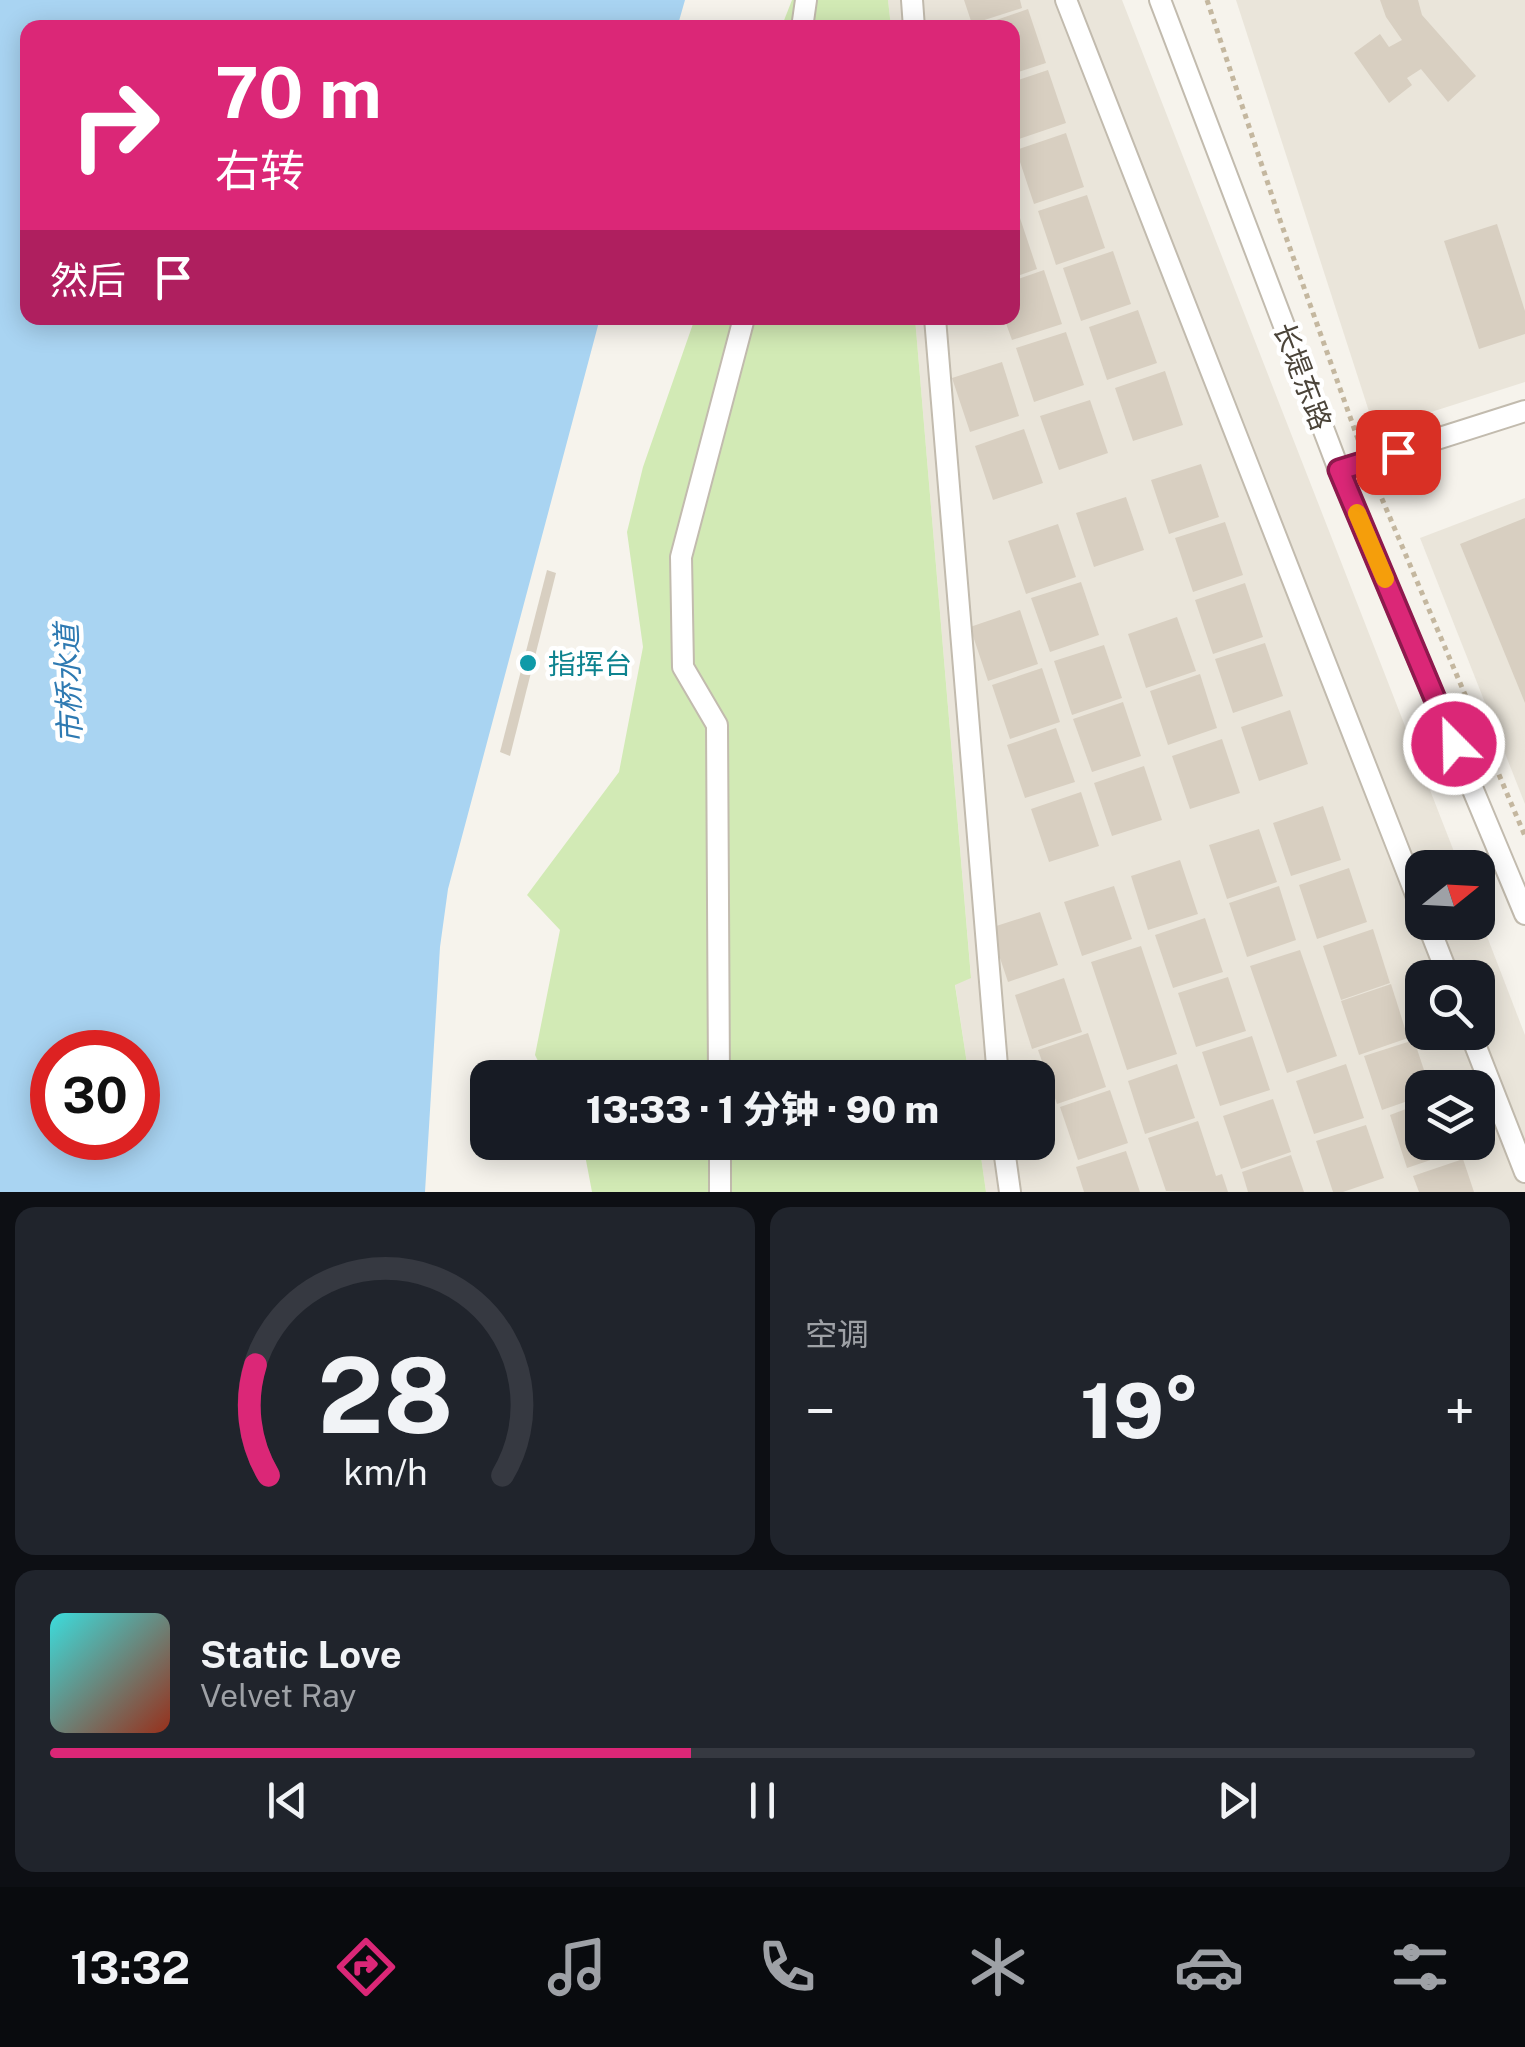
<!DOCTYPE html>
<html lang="zh">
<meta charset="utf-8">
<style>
:root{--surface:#171b24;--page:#20242c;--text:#f1f3f6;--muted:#9ea1a6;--line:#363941;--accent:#db2777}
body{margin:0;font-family:"Public Sans","Noto Sans SC",sans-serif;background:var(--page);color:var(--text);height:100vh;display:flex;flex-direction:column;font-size:38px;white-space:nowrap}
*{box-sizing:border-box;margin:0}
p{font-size:32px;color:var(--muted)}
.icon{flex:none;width:55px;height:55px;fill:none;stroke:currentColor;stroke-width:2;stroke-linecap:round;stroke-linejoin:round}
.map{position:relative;height:1192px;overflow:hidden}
.details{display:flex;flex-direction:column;gap:15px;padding:15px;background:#0d0f14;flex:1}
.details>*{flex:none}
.guide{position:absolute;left:20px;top:20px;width:1000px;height:305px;border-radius:20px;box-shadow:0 5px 25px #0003;background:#db2777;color:#fff;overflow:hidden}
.needle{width:65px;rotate:72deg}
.buttons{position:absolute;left:1405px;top:850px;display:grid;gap:20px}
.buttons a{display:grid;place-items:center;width:90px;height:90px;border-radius:20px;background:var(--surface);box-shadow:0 5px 25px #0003;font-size:50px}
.speed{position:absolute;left:30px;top:1030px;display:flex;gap:20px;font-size:50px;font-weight:700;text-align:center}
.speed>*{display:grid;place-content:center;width:130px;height:130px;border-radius:50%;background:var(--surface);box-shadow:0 5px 25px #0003;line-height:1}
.speed .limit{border:15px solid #d22;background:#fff;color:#111}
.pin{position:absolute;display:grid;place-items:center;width:85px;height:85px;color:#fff;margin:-42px;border-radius:20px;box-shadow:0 5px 15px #0006}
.me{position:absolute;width:110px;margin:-55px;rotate:337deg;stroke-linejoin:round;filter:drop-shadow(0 0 8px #0008)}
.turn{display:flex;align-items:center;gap:35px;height:210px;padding:0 30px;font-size:45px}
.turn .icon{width:130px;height:130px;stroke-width:2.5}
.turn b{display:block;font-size:70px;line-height:85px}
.then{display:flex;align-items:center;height:95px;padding:0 30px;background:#0003;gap:20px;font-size:38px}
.big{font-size:75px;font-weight:800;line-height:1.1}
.details .widget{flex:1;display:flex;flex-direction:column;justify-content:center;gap:15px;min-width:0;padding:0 35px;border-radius:20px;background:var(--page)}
.details .dial{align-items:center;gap:0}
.dial svg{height:260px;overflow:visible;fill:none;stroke:var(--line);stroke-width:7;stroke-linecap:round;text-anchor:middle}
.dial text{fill:var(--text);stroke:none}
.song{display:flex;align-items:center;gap:30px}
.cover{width:120px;height:120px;border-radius:15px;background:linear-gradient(135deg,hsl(180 70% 55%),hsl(10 70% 35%))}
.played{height:10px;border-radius:5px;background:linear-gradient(90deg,var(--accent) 45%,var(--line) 45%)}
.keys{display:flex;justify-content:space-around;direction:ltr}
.heat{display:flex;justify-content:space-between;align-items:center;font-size:55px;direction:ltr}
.details .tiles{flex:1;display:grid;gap:15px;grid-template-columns:1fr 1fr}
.widget:last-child{grid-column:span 2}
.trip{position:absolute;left:470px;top:1060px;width:585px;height:100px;border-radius:20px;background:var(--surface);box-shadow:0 5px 25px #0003;font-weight:800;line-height:100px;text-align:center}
.dock{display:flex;height:160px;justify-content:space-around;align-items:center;background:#090b0e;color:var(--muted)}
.dock .icon{width:70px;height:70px}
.dock .on{color:var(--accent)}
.dock b{font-size:45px;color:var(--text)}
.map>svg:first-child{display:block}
.residential{fill:#eae5da;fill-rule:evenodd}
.green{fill:#d2eab5}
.water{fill:#a9d4f2;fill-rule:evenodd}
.building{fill:#d8cfc1}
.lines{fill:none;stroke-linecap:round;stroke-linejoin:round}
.minor-casing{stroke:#c2bbae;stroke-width:24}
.path{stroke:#c4b79f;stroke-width:5;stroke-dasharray:5 5;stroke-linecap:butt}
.minor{stroke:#fff;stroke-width:20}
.route-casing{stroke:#8e194d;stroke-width:25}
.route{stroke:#db2777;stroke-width:18}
.slow{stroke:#f59e0b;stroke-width:18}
.culture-dot{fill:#0f9aa8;stroke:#fff;stroke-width:4}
.labels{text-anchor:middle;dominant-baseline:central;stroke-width:9;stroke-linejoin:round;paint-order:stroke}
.street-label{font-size:28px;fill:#4b4439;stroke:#fff}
.culture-label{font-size:28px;fill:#0d838f;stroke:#fff;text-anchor:start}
.water-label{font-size:30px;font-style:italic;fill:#2e7ab2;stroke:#fff}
</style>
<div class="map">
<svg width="1525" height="1192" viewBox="0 0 1525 1192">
<rect width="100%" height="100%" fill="#f6f3ec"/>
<g class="residential">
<path d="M888,0h234l338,867 -38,1v54h56v-9l47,122v157h-539l-7,-49 59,-1v-64l-69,-1 -14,-93 16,-7 -56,-659h97v-290l-121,-1zM1422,978h56v54h-56zM1422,1088h56v54h-56z"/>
<polygon points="1236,0 1525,0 1525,382 1375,430"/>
<polygon points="1525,498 1525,804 1420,538"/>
</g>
<g class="green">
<polygon points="792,0 888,0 891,27 781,28"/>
<polygon points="695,318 915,318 971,978 955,985 969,1077 546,1077 535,1055 560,930 527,895 619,772 643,647 627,532 643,467"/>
<polygon points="579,1143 979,1143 986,1192 592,1192 585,1155"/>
</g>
<path class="water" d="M0,0h685l-8,28h-649v290h572l-152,571 -8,58 -15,245h-425zM52,1052h86v86h-86z"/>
<g class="building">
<polygon points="964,0 1020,0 1022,8 972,24"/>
<polygon points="1380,0 1418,0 1422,15 1476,76 1448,102 1421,69 1407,78 1412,85 1389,103 1354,53 1380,34 1389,47 1402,40 1386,17"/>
<polygon points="1028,9 1046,63 1012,74 1012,28 976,27"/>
<polygon points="1048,70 1066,123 1016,140 1012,129 1012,82"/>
<polygon points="1066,133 1084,187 1034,204 1016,150"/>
<polygon points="1087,195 1105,248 1056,265 1038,211"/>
<polygon points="1019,215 1037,269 1012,278 1012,218"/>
<polygon points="1497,224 1525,311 1525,334 1479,349 1444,241"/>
<polygon points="1113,251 1131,304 1081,321 1063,268"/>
<polygon points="1044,270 1062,324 1012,340 1004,318 1012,318 1012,281"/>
<polygon points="1138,310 1157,363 1107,380 1089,327"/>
<polygon points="1066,332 1084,385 1034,402 1016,348"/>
<polygon points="1002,362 1019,416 970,432 952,378"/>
<polygon points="1165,371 1183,425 1133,441 1115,388"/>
<polygon points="1090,400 1108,453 1059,470 1040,416"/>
<polygon points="1024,429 1043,483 993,500 975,446"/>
<polygon points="1201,464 1219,517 1169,534 1151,480"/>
<polygon points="1126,497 1144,550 1094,567 1076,513"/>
<polygon points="1525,518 1525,703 1460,544"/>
<polygon points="1225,522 1243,575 1193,592 1175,538"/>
<polygon points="1058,524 1076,577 1026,594 1008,541"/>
<polygon points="547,570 556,573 510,756 500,752"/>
<polygon points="1081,582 1099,635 1050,652 1031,598"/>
<polygon points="1245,583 1263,637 1213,654 1195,600"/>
<polygon points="1020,610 1038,664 988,681 970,627"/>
<polygon points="1177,617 1196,671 1146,688 1128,634"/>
<polygon points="1265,643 1283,696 1233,713 1215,659"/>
<polygon points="1104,645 1122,698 1072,715 1054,661"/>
<polygon points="1042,668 1060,722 1010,739 992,685"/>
<polygon points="1200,674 1217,728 1168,745 1150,691"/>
<polygon points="1123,702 1141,756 1092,772 1073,719"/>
<polygon points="1290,710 1308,764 1259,781 1241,727"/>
<polygon points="1056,728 1075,782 1025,798 1007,745"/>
<polygon points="1222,739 1240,793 1190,809 1172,756"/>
<polygon points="1144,766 1162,820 1112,836 1094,783"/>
<polygon points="1081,792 1099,846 1049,862 1031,809"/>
<polygon points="1323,806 1341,860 1291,876 1273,823"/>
<polygon points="1259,829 1277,882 1227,899 1209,845"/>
<polygon points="1180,860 1198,914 1148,930 1131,876"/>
<polygon points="1349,868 1367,922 1317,939 1299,885"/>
<polygon points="1114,886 1132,939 1082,956 1064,902"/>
<polygon points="1279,886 1296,940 1247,957 1229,903"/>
<polygon points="1040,912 1058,965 1008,982 990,928"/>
<polygon points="1205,918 1223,972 1173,988 1155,935"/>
<polygon points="1373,929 1390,983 1341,1000 1323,946"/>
<polygon points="1141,946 1177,1054 1127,1070 1091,962"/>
<polygon points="1300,950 1337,1056 1287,1073 1250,966"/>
<polygon points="1228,977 1246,1031 1196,1047 1178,993"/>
<polygon points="1064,978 1082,1032 1032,1049 1015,995"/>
<polygon points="1391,984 1408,1038 1359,1055 1341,1001"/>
<polygon points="1088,1033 1106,1087 1057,1104 1038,1050"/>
<polygon points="1252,1036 1270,1090 1220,1106 1202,1052"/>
<polygon points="1414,1040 1430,1088 1422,1088 1422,1096 1382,1110 1364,1056"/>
<polygon points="1177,1064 1195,1118 1145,1134 1128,1081"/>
<polygon points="1346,1064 1364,1118 1314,1134 1296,1081"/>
<polygon points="1110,1090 1128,1143 1078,1160 1060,1107"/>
<polygon points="1273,1099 1291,1152 1241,1169 1223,1116"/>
<polygon points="1422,1103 1422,1142 1454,1142 1457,1151 1407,1168 1390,1115"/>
<polygon points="1198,1121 1216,1176 1222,1174 1228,1192 1166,1191 1148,1138"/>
<polygon points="1366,1125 1384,1178 1343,1192 1333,1192 1316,1141"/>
<polygon points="1126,1151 1140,1192 1084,1192 1076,1167"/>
<polygon points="1291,1155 1304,1192 1248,1192 1242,1172"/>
<polygon points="1463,1159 1474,1192 1419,1192 1413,1176"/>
</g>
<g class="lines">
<defs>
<g id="minor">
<polyline points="912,0 914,28"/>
<polyline points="1066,0 1422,910"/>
<polyline points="1160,0 1339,470 1525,914"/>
<polyline points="802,28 806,0"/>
<polyline points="935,318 998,1078"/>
<polyline points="1339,470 1525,411"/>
<polyline points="1427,922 1449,978"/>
<polyline points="1470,1032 1525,1172"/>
<polyline points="719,1078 717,725 683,667 681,557 744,318"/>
<polyline points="720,1142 720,1192"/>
<polyline points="1003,1142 1010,1192"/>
</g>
</defs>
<use href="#minor" class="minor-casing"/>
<g class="path">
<polyline points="1207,0 1281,223 1359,442"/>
<polyline points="1374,480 1525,836"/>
</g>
<use href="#minor" class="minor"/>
</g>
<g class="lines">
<defs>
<polyline id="route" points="1398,452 1339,470 1454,744"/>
</defs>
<use href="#route" class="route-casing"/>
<use href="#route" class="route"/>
<polyline class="slow" points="1357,513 1385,579"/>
</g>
<circle class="culture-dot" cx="528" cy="663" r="10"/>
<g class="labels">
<g class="street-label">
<text transform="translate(1303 376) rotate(69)">长堤东路</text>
</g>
<g class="culture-label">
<text x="548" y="663">指挥台</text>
</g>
<g class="water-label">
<text transform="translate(68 684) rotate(-92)">市桥水道</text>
</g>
</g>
</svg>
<div class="buttons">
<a><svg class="needle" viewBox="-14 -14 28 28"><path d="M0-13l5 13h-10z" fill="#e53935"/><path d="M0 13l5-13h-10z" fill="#9ea1a6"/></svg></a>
<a><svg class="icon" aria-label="search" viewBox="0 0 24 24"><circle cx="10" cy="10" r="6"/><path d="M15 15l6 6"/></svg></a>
<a><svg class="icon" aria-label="layers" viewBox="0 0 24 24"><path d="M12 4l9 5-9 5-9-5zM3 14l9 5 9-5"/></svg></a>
</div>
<div class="speed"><div class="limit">30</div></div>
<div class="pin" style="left:1398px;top:452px;background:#d93025"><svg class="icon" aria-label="arrive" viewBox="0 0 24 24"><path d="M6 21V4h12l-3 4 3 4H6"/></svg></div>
<svg class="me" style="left:1454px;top:744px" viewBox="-20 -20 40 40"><circle r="17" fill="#db2777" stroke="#fff" stroke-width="3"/><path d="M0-11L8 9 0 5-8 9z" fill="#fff"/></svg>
<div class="trip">13:33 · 1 分钟 · 90 m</div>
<div class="guide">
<div class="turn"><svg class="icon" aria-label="right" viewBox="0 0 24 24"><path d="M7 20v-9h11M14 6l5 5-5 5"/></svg><div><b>70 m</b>右转</div></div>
<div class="then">然后<svg class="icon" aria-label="arrive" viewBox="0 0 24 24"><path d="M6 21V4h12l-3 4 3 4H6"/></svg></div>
</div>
</div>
<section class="details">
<div class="tiles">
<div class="widget dial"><svg viewBox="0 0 100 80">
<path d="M14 69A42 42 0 1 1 86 69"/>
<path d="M14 69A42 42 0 0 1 10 35" stroke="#db2777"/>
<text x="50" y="56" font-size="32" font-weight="700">28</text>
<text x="50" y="72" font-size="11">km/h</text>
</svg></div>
<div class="widget"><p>空调</p>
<div class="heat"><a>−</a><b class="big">19°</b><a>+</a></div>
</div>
<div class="widget">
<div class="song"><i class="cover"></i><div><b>Static Love</b><p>Velvet Ray</p></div></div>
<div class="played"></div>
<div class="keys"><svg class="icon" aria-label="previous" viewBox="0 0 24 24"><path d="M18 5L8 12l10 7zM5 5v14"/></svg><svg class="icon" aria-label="pause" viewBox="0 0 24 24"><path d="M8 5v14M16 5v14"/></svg><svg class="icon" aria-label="next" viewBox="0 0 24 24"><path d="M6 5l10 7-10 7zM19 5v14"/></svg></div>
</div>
</div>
</section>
<nav class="dock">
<b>13:32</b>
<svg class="icon on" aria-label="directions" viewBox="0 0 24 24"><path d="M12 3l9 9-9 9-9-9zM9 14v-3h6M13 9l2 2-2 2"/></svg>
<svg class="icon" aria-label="music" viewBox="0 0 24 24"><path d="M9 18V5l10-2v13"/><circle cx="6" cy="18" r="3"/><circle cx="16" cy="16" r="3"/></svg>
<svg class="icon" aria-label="phone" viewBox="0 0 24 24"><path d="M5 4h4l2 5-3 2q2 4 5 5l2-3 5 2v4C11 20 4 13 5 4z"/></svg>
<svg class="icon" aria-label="climate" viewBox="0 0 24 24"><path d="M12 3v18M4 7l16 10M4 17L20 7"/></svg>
<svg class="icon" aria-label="car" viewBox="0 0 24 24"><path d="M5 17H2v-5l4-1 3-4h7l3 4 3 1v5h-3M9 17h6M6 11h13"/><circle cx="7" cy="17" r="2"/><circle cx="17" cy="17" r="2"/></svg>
<svg class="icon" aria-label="filters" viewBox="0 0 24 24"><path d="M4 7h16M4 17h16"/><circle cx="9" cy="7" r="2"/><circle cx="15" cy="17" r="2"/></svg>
</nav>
